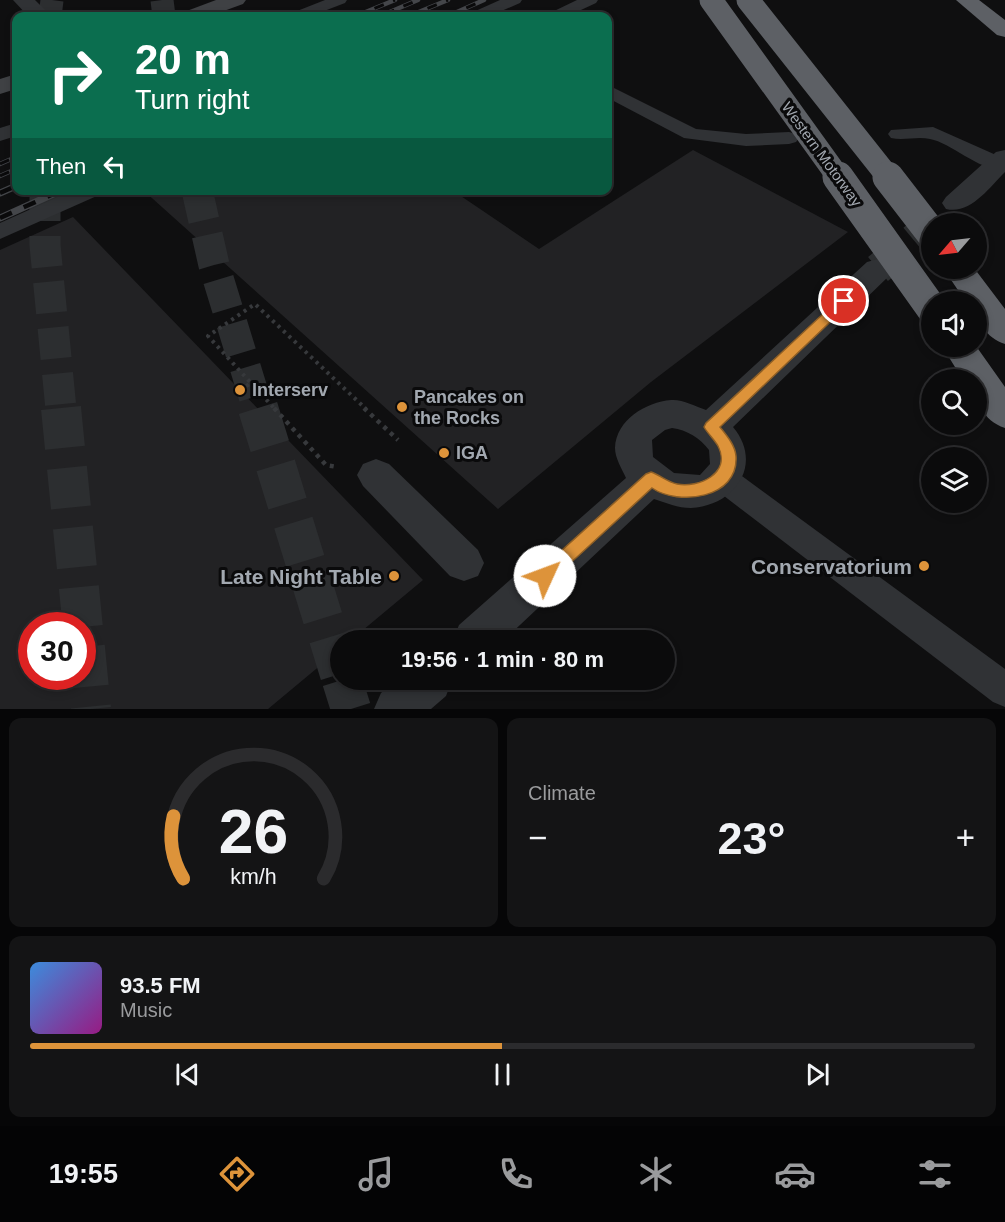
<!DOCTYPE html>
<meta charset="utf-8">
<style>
:root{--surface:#0b0b0c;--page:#141415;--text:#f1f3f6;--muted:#9a9b9d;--line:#2b2b2d;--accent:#dd933a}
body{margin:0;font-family:Arial,sans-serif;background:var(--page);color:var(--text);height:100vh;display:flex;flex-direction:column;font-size:22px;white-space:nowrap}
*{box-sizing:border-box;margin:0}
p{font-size:20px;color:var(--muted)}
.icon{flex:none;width:33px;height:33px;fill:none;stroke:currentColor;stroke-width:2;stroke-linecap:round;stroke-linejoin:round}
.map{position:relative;height:709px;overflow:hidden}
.drawer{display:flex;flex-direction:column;gap:9px;padding:9px;background:#060607;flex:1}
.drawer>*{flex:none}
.top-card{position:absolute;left:12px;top:12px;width:600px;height:183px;border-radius:12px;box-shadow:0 3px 9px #0003,0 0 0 2px var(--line);background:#0b6e4f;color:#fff;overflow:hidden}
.needle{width:39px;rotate:242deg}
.controls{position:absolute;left:921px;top:213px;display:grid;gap:12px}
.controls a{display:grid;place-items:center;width:66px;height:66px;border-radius:50%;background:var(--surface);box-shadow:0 3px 9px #0003,0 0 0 2px var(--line);font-size:30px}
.speed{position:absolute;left:18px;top:612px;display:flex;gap:12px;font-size:30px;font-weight:700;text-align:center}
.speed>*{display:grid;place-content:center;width:78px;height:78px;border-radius:50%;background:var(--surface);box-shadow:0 3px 9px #0003,0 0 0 2px var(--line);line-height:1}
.speed .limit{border:9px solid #d22;background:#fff;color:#111}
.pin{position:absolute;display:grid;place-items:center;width:51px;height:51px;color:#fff;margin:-26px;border:3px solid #fff;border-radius:50%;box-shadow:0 2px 6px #0007}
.me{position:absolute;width:66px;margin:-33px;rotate:47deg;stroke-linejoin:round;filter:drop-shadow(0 0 4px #0008)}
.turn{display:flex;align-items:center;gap:21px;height:126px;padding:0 24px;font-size:27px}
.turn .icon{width:78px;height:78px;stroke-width:2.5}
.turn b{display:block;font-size:42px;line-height:51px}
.then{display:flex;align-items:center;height:57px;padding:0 24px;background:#0003;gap:12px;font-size:22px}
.big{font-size:45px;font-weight:800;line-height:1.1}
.drawer .widget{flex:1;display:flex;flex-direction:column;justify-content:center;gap:9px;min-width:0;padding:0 21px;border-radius:12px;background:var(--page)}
.drawer .dial{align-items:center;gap:0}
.dial svg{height:156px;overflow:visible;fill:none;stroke:var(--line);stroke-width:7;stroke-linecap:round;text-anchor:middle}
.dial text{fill:var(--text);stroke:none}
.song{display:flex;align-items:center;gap:18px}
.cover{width:72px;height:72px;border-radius:9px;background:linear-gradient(135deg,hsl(210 70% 55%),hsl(310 70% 35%))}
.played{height:6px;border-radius:3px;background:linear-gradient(90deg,var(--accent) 50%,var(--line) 50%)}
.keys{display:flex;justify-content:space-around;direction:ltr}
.heat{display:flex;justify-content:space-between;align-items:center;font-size:33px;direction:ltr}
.drawer .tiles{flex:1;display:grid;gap:9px;grid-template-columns:1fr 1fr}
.widget:last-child{grid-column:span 2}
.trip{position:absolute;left:330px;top:630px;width:345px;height:60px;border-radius:30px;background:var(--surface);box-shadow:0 3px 9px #0003,0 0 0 2px var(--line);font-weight:800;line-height:60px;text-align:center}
.dock{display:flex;height:96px;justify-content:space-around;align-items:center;background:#040405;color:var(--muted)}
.dock .icon{width:42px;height:42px}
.dock .active{color:var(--accent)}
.dock b{font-size:27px;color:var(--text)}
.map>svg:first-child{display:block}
.building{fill:#222224;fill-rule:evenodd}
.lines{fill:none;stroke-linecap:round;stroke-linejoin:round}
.street-tunnel{stroke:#2c2e30;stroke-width:31;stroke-dasharray:31 15;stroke-linecap:butt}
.highway-tunnel-far2{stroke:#2c2e30;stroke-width:23;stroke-dasharray:23 12;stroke-linecap:butt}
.highway-tunnel-far1{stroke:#2c2e30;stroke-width:31;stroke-dasharray:31 15;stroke-linecap:butt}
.highway-tunnel{stroke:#2c2e30;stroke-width:40;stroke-dasharray:40 20;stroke-linecap:butt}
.path-far1{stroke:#37393c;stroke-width:4;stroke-dasharray:3 4.5;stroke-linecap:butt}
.path{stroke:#37393c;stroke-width:4.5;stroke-dasharray:4 5;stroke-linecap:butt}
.lane{fill:#303235;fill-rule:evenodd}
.street{fill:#303235;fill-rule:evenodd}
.secondary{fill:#3f4144;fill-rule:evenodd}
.highway{fill:#5d6065;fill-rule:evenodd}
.rail-far1-casing{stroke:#44464a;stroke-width:4.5}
.rail-casing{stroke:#44464a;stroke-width:7}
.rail-far1{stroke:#0a0a0b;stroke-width:3;stroke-dasharray:10;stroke-linecap:butt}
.rail{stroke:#0a0a0b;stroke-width:4.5;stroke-dasharray:13;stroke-linecap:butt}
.highway-bridge-far1{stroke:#5d6065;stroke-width:23}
.highway-bridge{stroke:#5d6065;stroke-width:31}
.route{fill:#dd933a;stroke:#906026;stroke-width:1.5}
.poi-dot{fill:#dd933a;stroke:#0a0a0b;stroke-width:2}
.labels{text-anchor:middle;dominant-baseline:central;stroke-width:6;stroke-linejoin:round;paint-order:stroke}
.far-street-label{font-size:15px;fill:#a2a8b0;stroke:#0a0a0b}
.poi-label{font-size:18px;font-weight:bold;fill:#a2a8b0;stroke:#0a0a0b;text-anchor:start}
.near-poi-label{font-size:21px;font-weight:bold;fill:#a2a8b0;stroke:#0a0a0b;text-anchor:end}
</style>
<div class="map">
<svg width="1005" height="709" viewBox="0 0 1005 709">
<rect width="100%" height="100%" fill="#0f0f10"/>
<g class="building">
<polygon points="693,150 848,232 651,382 498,509 143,190 452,190 539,249"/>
<path d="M73,217l350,363 -72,60h-11v9l-72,60h-268v-459zM32,626h50v50h-50z"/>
</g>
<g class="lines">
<polyline class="street-tunnel" points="878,269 932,224"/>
<g class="highway-tunnel-far2">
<polyline points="162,0 164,16"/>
<polyline points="50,16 52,0"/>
</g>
<g class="highway-tunnel-far1">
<polyline points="45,190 45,245 61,409"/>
<polyline points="197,190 214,265 258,409"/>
</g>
<g class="highway-tunnel">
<polyline points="61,408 91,709"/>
<polyline points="258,408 340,674"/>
<polyline points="342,680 351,709"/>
</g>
<g class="path-far1">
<polyline points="251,383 275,409"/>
<polyline points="240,390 251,383 208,336 255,304 366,409"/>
</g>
<g class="path">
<polyline points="274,408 326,465 337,467"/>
<polyline points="364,408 398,440"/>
</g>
<g class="lane">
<polygon points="325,0 347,0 345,3 311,16 290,16 292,13"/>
<polygon points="500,0 522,0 520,3 490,16 469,16 471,13"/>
<polygon points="577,0 598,0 596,3 568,16 548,16 550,13"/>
<polygon points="608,85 696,129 746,134 789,132 796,134 799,138 796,142 789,144 746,146 684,138 608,98"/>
<polygon points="16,123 16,136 0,141 0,128"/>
<path d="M933,127l72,32v10c-22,5 -53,-26 -75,-30 -13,-3 -26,2 -39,-1l-3,-4 3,-4z"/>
<polygon points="73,190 102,190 99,195 0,239 0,223"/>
<polygon points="721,465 731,468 1005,669 1005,707 993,702 711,486 707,477 711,468"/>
</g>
<g class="street">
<polygon points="13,0 35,0 51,16 28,16"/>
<path d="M1005,150v22c-16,16 -35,43 -59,37l-4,-6 4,-6 50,-45z"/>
<path d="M878,259l11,3 4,7 -4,7 -156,151c31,37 2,79 -42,81 -13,0 -25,-5 -37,-9l-150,141h-51l6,-15 167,-147c-4,-9 -11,-20 -11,-30 1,-28 31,-46 56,-48 11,-1 24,6 35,10l161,-148zM672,428c15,2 28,10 37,22l1,14 -10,11 -26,-2 -21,-16 -1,-17 13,-10z"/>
<polygon points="376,459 389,464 478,550 484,563 478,576 464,581 450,576 363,486 357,475 363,464"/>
<polygon points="397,680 452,680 446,696 431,709 374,709 381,693"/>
</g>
<g class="secondary">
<polygon points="216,0 246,0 243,4 210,16 180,16 184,12"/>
<polygon points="16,74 16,89 0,94 0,79"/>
</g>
<g class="highway">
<polygon points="956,0 979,0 1005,20 1005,37 997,35"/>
<path d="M943,268h31l31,41v35c-19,-6 -29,-23 -29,-42h-10z"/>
<path d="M942,346h34l29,41v41c-23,-8 -29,-26 -29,-48h-13z"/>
</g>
<defs>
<g id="rail-far1">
<polyline points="385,14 418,0"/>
<polyline points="356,16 395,0"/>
<polyline points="409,16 448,0"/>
<polyline points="448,16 484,0"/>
<polyline points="0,164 16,157"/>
<polyline points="0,176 16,169"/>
</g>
<g id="rail">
<polyline points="0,193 16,186"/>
<polyline points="0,218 62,190"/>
</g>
</defs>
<use href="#rail-far1" class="rail-far1-casing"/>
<use href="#rail" class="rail-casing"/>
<use href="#rail-far1" class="rail-far1"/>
<use href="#rail" class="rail"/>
<g class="highway-bridge-far1">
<polyline points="711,0 839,178"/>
<polyline points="748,0 889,178"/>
</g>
<g class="highway-bridge">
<polyline points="838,177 932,309"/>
<polyline points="888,177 932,234"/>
</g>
</g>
<path class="route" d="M844,296l5,2 2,3 -2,3 -129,123c7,9 15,18 16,29 3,43 -58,50 -84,32l-101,93 -6,3 -6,-3 -2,-5 2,-5 107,-97 5,-2c9,3 16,10 26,12 21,4 55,-10 41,-38 -4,-7 -10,-12 -14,-19l2,-4 134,-125z"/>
<g class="poi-dot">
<circle cx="240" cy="390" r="6"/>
<circle cx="402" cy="407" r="6"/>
<circle cx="444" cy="453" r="6"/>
<circle cx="924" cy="566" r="6"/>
<circle cx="394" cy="576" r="6"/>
</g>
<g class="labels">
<g class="far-street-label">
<text transform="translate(822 154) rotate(54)">Western Motorway</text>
</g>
<g class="poi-label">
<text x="252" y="390">Interserv</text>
<text x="414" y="397">Pancakes on<tspan x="414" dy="21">the Rocks</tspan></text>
<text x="456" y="453">IGA</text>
</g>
<g class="near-poi-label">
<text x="912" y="566">Conservatorium</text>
<text x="382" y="576">Late Night Table</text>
</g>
</g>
</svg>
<div class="controls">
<a><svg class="needle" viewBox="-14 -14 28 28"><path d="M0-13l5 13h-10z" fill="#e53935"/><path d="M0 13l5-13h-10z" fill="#9a9b9d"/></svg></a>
<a><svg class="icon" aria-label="sound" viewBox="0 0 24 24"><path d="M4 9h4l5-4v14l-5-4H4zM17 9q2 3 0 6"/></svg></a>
<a><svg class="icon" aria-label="search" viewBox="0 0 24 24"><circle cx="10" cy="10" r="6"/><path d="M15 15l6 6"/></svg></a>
<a><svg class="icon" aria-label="layers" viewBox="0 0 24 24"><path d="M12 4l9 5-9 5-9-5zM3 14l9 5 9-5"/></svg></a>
</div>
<div class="speed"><div class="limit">30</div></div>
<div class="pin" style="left:844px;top:301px;background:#d93025"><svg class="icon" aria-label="arrive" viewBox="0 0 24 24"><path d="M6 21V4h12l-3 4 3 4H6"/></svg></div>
<svg class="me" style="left:545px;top:576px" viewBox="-20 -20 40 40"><circle r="19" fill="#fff"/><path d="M0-13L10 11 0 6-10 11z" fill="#dd933a"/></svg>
<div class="trip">19:56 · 1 min · 80 m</div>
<div class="top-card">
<div class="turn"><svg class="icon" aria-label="right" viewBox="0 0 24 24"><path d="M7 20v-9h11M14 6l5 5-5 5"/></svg><div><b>20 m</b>Turn right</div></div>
<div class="then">Then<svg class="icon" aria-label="left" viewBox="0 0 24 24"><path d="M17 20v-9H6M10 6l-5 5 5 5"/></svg></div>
</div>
</div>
<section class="drawer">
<div class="tiles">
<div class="widget dial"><svg viewBox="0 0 100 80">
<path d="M14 69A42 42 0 1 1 86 69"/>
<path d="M14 69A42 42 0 0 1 9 37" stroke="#dd933a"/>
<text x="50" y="56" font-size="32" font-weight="700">26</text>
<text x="50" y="72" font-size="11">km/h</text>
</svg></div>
<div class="widget"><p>Climate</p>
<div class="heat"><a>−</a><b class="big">23°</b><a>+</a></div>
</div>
<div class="widget">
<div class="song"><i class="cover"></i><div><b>93.5 FM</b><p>Music</p></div></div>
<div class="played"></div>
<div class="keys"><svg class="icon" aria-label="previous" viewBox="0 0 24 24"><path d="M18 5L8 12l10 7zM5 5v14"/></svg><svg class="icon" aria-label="pause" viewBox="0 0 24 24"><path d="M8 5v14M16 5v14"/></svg><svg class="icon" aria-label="next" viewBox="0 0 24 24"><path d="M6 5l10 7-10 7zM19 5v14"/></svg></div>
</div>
</div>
</section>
<nav class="dock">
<b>19:55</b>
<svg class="icon active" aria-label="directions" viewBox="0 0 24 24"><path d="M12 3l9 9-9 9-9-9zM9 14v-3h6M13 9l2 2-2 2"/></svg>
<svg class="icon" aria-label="music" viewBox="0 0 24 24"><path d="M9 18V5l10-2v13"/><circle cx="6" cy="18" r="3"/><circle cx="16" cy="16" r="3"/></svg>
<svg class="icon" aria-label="phone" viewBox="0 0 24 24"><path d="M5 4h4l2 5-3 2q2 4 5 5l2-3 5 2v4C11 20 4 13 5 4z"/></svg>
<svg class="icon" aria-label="climate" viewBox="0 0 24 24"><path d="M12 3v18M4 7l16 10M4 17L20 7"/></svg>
<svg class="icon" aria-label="car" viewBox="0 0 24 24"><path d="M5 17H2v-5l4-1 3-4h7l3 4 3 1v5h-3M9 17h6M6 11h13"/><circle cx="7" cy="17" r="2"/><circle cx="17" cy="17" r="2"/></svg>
<svg class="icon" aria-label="filters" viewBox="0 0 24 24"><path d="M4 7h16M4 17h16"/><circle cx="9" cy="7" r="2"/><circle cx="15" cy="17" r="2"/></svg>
</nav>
